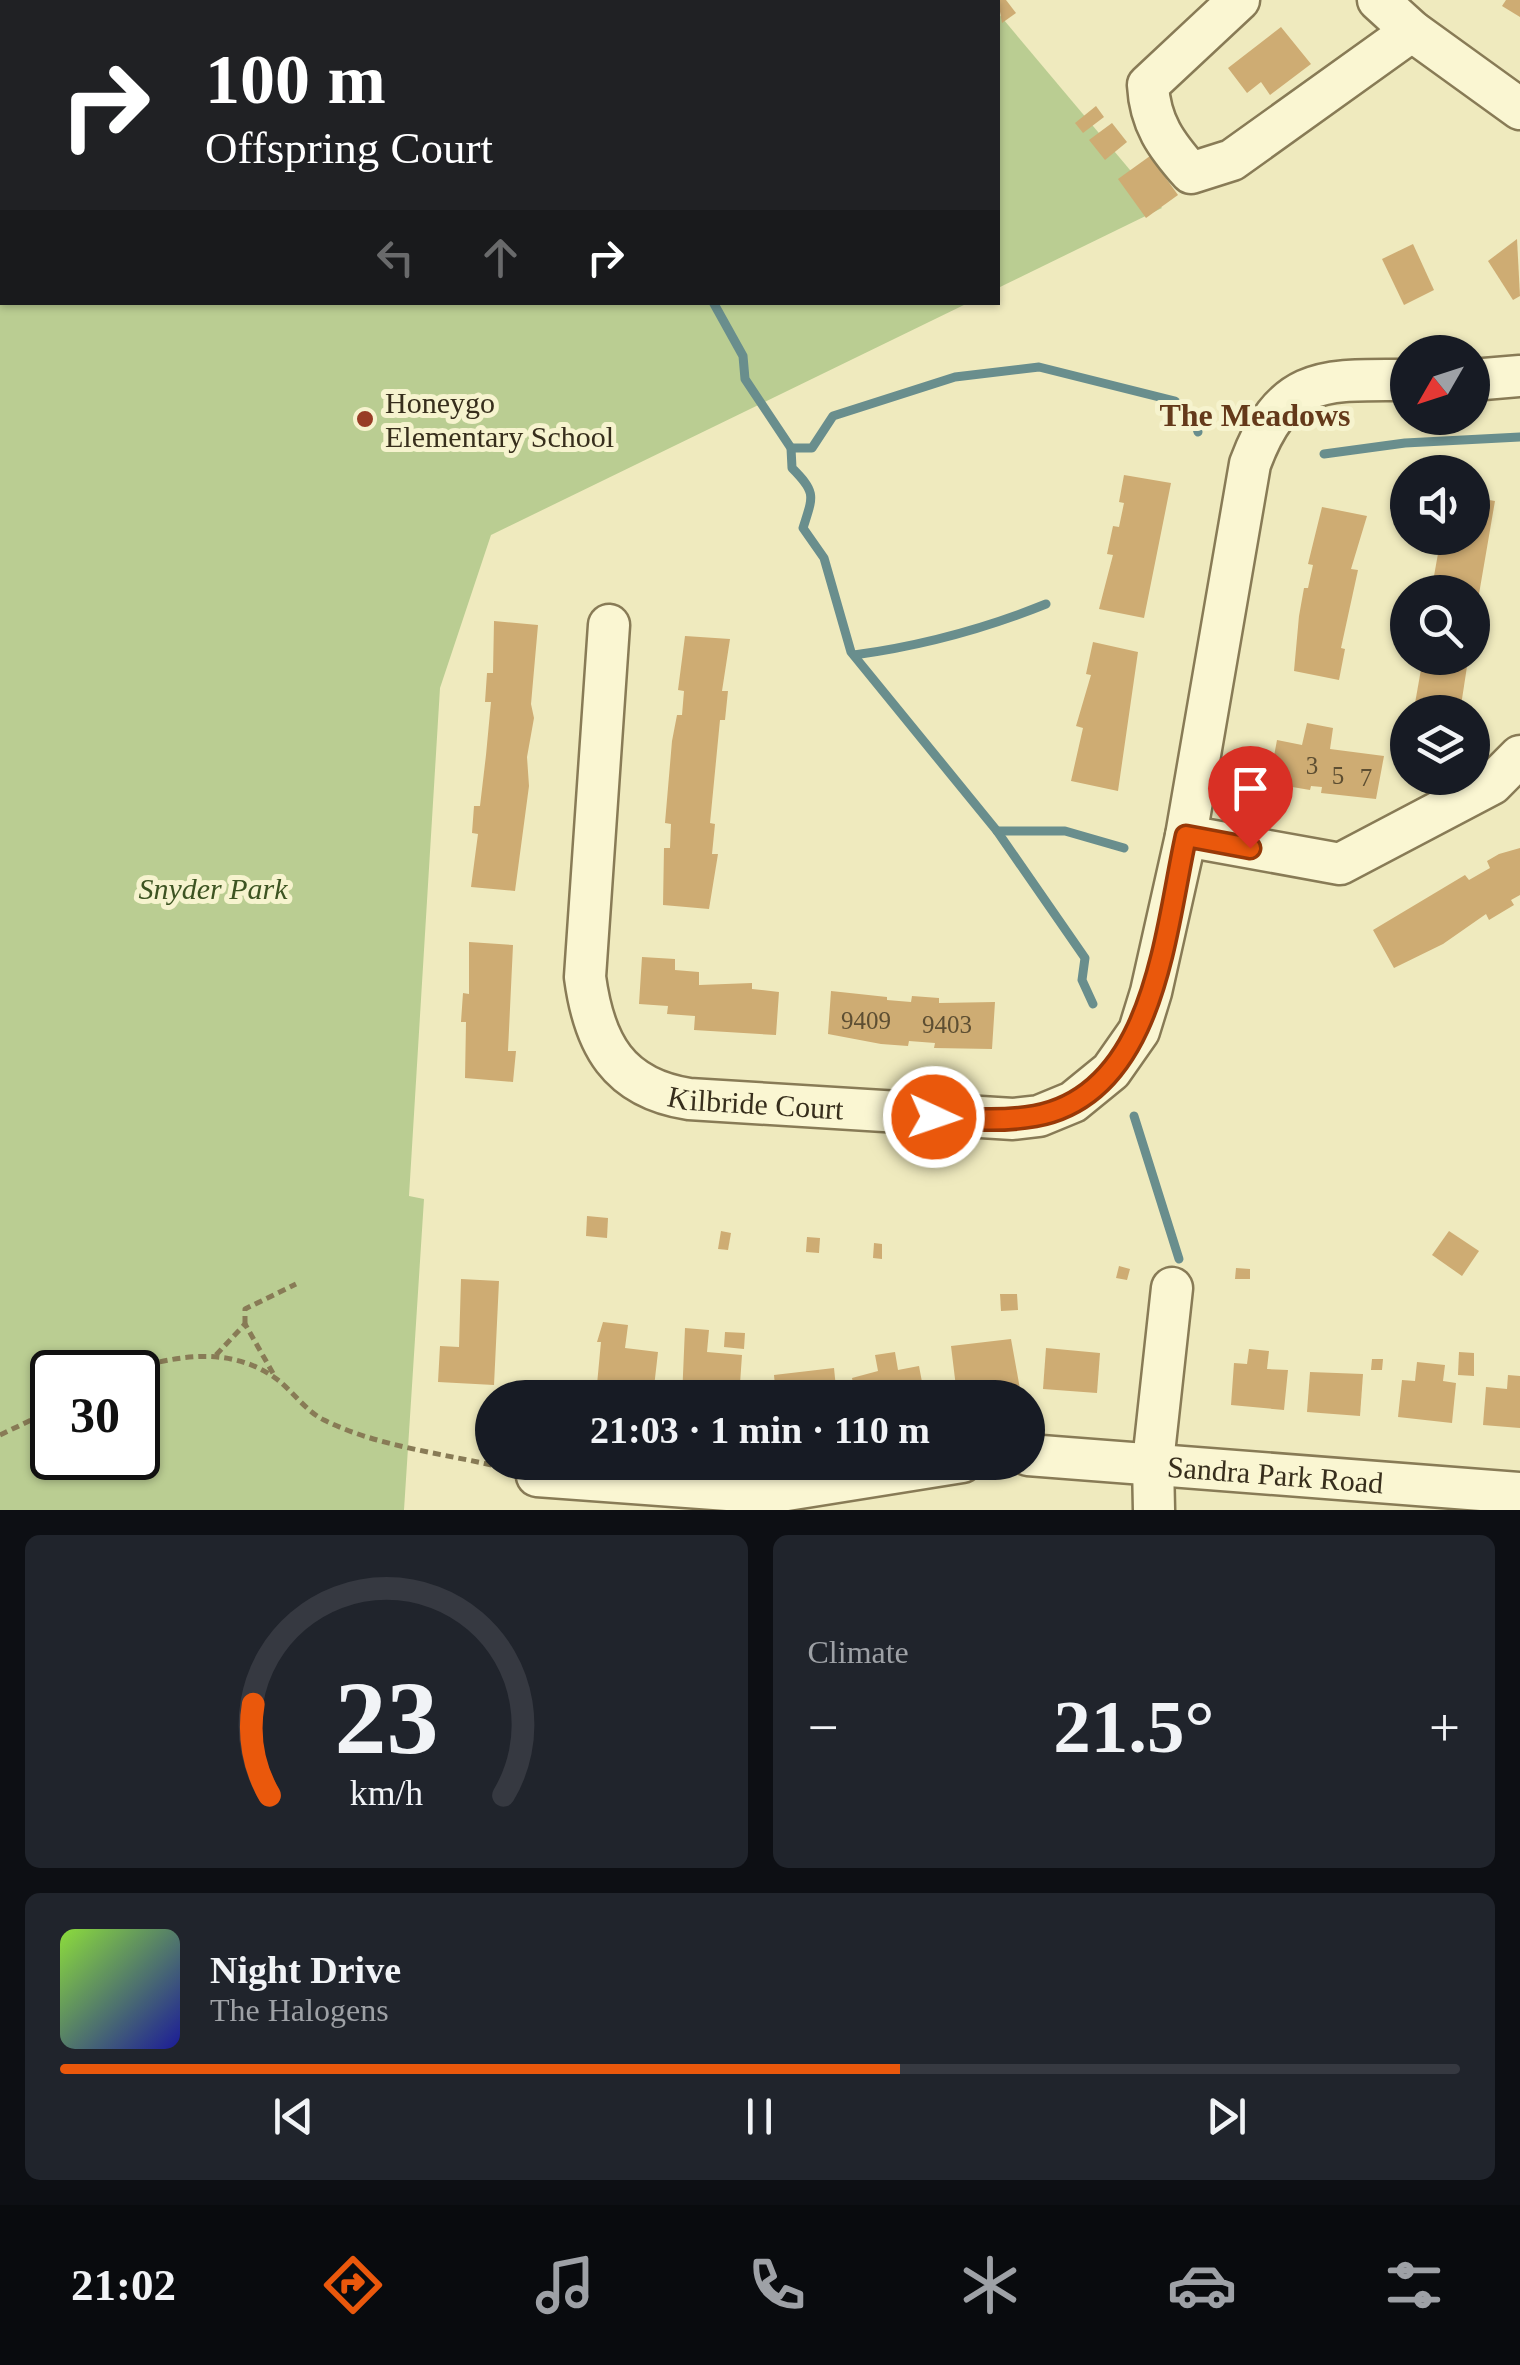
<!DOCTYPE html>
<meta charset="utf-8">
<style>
:root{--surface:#171b24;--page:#20242c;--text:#f1f3f6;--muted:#9ea1a6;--line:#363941;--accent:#ea580c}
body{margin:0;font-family:"Times New Roman",serif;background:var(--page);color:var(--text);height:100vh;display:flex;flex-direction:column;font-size:38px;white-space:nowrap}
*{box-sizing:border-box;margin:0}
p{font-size:32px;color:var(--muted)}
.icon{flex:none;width:55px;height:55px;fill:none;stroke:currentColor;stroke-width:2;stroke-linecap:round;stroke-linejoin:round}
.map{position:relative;height:1510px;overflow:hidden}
.details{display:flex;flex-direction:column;gap:25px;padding:25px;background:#0d0f14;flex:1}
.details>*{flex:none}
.top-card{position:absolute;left:0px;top:0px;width:1000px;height:305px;box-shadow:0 2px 8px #0004;background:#202124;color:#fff;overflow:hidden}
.needle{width:65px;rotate:231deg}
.fabs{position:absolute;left:1390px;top:335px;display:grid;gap:20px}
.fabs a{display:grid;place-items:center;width:100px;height:100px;border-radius:50%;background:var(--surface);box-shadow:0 2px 8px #0004;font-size:50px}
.speed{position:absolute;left:30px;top:1350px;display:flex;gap:20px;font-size:50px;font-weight:700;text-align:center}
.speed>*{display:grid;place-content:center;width:130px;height:130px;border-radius:50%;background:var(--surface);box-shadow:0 2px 8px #0004;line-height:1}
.speed .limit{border:5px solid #111;border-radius:15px;background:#fff;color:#111}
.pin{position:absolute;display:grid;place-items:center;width:85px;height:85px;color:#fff;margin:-102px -42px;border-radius:50% 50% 50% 0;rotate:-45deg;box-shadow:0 0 10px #0007}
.pin .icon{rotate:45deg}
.me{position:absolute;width:110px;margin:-55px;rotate:93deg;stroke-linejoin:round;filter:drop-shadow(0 0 8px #0008)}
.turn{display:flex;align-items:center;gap:35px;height:210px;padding:0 40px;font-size:45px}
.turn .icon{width:130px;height:130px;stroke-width:2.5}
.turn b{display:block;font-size:70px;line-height:85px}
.lanes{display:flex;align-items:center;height:95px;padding:0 40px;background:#0003;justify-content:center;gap:50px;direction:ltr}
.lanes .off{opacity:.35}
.big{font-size:75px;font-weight:800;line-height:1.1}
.details .card{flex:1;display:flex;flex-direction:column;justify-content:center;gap:15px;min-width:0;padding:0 35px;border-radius:15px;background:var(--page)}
.details .dial{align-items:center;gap:0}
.dial svg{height:260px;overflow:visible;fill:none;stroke:var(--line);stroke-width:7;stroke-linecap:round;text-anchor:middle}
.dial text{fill:var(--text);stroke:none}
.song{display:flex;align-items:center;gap:30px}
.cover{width:120px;height:120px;border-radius:15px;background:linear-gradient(135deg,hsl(90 70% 55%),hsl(240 70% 35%))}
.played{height:10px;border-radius:5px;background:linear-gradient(90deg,var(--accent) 60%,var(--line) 60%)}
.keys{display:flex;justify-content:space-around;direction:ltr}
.heat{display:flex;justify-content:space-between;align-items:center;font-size:55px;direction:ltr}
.details .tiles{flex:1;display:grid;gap:25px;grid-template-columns:1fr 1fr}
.card:last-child{grid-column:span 2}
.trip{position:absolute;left:475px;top:1380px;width:570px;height:100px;border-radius:50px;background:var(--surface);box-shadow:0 2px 8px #0004;font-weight:800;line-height:100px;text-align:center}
.tabs{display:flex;height:160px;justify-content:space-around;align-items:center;background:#090b0e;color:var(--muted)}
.tabs .icon{width:70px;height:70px}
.tabs .current{color:var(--accent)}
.tabs b{font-size:45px;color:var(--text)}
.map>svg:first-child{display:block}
.green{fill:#bacd92;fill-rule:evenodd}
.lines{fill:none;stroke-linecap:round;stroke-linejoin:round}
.stream{stroke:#698e8d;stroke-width:9}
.building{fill:#ceac73}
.minor-casing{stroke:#887b56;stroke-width:45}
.path{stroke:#887b56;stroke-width:5;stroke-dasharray:8 5;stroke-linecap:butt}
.minor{stroke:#faf6d2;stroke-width:40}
.route-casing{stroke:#983908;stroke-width:25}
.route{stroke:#ea580c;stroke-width:18}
.poi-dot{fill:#983c25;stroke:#f6f3ce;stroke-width:4}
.labels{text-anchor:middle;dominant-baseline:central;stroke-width:10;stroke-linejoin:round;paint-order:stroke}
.number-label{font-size:25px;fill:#5d4e32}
.poi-label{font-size:30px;fill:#372e1c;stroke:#f6f3ce;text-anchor:start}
.park-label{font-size:30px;font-style:italic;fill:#3d5422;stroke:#f6f3ce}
.street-label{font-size:30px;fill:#372e1c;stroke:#f6f3ce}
.neighbourhood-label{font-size:32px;font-weight:bold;fill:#64391a;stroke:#f6f3ce}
</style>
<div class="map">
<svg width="1520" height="1510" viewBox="0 0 1520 1510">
<rect width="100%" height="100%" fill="#efeabe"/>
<g class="green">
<path d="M0,0l988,2h-986v300l966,1 -477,232 -51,153 -31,508 15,3 -20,311h-404zM52,1372h86v86h-86z"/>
<polygon points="998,13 1162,208 998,288"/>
</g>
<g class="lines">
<g class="stream">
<polyline points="333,0 334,2"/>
<polyline points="378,0 379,2"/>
<polyline points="403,0 403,2"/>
<polyline points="156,2 159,0"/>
<polyline points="0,183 2,182"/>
<path d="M713,302l30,54 2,23 46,69 1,20c25,25 21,28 11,60l21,30 27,94 146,179 88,127 -3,22 11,24"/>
<polyline points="791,448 812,448 833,416 955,377 1039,367 1175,401 1194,418 1198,432"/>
<polyline points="1324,454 1405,443 1520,437"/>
<path d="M854,655c66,-9 130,-26 192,-51"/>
<polyline points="997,831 1065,831 1124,848"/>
<polyline points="1134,1116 1179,1259"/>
</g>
</g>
<g class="building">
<polygon points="998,0 1006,0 1016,13 1002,23"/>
<polygon points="1506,0 1520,0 1520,17 1502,6"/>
<polygon points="1281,27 1311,64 1270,95 1261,82 1247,93 1228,68"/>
<polygon points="1096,106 1104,117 1083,133 1075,123"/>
<polygon points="1112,123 1127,142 1105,160 1089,140"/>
<polygon points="1150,156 1178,195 1146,218 1118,179"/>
<polygon points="1517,239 1520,296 1513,300 1488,261"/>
<polygon points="1413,244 1434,290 1404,305 1382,259"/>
<polygon points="1124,475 1171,483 1144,618 1099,609 1113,555 1107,554 1113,526 1119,527 1124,503 1119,502"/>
<polygon points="1472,497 1495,501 1474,623 1472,592 1437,592 1440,577 1434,576 1439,548 1445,549 1447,538 1472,538"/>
<polygon points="1322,507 1367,516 1351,569 1358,570 1341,648 1345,649 1339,680 1294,671 1299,616 1304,588 1308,588 1313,565 1308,564"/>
<polygon points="494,621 538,625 531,704 534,718 527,757 529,786 515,891 471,887 478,834 472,833 474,806 480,806 486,755 491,702 485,702 487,673 493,673"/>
<polygon points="685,636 730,639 722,691 728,691 725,720 720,720 710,823 715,824 712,854 718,854 709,909 663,905 664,848 670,848 671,824 665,823 672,741 677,715 682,715 684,691 678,690"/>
<polygon points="1093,642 1138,652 1118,791 1071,781 1083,728 1076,726 1091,675 1086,674"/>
<polygon points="1423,658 1468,660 1460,712 1414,709"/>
<polygon points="1307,723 1333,728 1330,749 1384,756 1376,799 1321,793 1322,787 1311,786 1310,790 1269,783 1277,740 1302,745"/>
<polygon points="1520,848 1520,895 1511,900 1514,905 1489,920 1486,914 1443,944 1394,968 1373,930 1465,875 1469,880 1490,868 1487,861 1499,854"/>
<polygon points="469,942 513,945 508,1051 516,1051 513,1082 465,1078 466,1022 461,1022 463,993 469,994"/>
<polygon points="642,957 675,959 675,970 699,972 699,985 752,983 752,989 779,992 776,1035 694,1030 695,1016 667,1014 668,1006 639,1004"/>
<polygon points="831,991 887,997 887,1000 911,1002 912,996 939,998 939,1003 995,1002 992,1049 934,1048 935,1043 909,1041 908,1046 881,1044 828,1034"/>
<polygon points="587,1216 608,1218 607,1238 586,1236"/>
<polygon points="721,1231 731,1233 728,1250 718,1249"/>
<polygon points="1449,1231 1479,1251 1462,1276 1432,1255"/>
<polygon points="807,1237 820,1238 819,1253 806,1252"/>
<polygon points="874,1243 882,1244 882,1259 873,1258"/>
<polygon points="1119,1266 1130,1269 1127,1280 1116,1278"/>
<polygon points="1236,1268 1250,1269 1250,1279 1235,1279"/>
<polygon points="461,1279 499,1281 494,1385 438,1382 440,1346 459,1347"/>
<polygon points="1000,1294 1017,1294 1018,1310 1001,1311"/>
<polygon points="603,1322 628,1325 625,1348 658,1352 653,1396 596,1395 601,1342 597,1342"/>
<polygon points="685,1328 709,1330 707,1352 742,1355 739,1398 682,1398"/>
<polygon points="725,1332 745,1333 744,1349 724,1347"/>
<polygon points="1011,1339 1020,1389 984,1393 983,1384 956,1387 951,1346"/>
<polygon points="1046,1348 1100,1353 1097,1393 1043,1389"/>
<polygon points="1249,1349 1269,1351 1267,1369 1288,1370 1284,1410 1231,1405 1234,1363 1247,1364"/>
<polygon points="895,1352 898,1370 919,1366 925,1398 856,1398 852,1378 878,1371 875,1355"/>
<polygon points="1459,1352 1474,1353 1474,1376 1458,1375"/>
<polygon points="1372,1359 1383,1359 1382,1370 1371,1370"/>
<polygon points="1417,1362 1445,1365 1443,1381 1456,1383 1452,1423 1398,1417 1402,1380 1415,1381"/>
<polygon points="834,1368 837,1398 776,1398 774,1375"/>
<polygon points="1310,1372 1363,1374 1360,1416 1307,1412"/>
<polygon points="1508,1375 1520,1376 1520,1428 1483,1425 1486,1387 1507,1389"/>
</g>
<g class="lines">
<defs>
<g id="minor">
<path d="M1239,0l-91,85c2,38 18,60 43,88l41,-13 180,-129"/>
<polyline points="1378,0 1412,31 1520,109"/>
<polyline points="1472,380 1520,376"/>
<path id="s1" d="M609,625l-24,352c9,67 33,111 104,122l324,20 26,-3 34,-14 38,-31 28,-40 12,-39 35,-156 64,-372c33,-90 75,-84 158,-84"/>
<polyline points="1186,836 1340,864 1492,784 1520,756"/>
<path id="s2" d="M1028,1455l492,38"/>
<polyline points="537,1476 768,1493 962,1462"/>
<polyline points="1154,1510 1153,1462 1172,1288"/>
</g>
</defs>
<use href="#minor" class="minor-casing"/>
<g class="path">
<polyline points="245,1324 245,1309 296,1284"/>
<polyline points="216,1355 245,1324 274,1375"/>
<path d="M122,1372c52,-16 108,-28 156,8 15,12 29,32 46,40 54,27 123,34 181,48"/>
<polyline points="0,1435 52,1410"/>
</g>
<use href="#minor" class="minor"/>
</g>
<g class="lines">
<defs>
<path id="route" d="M934,1117c34,2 68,5 101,-1 120,-22 130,-185 151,-280l64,12"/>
</defs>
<use href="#route" class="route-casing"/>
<use href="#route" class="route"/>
</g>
<circle class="poi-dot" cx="365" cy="419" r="10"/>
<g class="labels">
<g class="number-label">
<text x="1312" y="765">3</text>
<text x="1338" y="775">5</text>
<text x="1366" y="777">7</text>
<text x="866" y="1020">9409</text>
<text x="947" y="1024">9403</text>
</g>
<g class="poi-label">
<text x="385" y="402">Honeygo<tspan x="385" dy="34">Elementary School</tspan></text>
</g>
<g class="park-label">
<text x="213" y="888">Snyder Park</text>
</g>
<g class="street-label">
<text stroke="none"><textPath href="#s1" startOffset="595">Kilbride Court</textPath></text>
<text stroke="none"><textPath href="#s2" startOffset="248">Sandra Park Road</textPath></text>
</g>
<g class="neighbourhood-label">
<text x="1255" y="415">The Meadows</text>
</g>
</g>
</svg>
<div class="fabs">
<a><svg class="needle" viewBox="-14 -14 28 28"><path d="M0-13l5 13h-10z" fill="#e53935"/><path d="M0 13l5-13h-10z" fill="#9ea1a6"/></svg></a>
<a><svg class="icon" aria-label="sound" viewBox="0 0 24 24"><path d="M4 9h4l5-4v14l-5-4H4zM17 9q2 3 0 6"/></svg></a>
<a><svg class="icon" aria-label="search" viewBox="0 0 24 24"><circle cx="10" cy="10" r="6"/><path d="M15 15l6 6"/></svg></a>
<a><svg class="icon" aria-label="layers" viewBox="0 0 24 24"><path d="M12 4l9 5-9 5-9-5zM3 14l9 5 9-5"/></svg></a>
</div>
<div class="speed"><div class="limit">30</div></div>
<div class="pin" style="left:1250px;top:848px;background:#d93025"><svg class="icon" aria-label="arrive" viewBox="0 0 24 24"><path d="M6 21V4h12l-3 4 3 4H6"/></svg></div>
<svg class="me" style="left:934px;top:1117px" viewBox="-20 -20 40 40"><circle r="17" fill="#ea580c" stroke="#fff" stroke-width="3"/><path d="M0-11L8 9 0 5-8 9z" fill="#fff"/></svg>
<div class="trip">21:03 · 1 min · 110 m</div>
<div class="top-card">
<div class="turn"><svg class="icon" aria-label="right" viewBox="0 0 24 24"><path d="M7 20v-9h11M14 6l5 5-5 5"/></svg><div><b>100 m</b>Offspring Court</div></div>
<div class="lanes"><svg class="icon off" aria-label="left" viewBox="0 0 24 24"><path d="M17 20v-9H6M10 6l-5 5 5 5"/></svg><svg class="icon off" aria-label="ahead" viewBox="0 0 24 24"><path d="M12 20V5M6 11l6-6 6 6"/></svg><svg class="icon" aria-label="right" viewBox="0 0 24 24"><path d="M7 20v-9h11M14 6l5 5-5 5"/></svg></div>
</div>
</div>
<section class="details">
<div class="tiles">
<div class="card dial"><svg viewBox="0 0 100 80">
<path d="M14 69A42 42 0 1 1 86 69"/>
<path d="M14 69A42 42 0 0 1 9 41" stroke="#ea580c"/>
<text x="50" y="56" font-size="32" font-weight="700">23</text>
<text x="50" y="72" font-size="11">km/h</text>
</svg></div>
<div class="card"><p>Climate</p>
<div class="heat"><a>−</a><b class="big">21.5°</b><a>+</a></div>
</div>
<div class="card">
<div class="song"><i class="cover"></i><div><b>Night Drive</b><p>The Halogens</p></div></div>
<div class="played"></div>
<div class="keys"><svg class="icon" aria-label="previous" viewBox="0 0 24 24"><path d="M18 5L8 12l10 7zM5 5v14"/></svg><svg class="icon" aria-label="pause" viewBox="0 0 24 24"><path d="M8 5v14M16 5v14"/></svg><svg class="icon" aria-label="next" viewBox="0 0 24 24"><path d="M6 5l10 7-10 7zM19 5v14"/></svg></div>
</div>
</div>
</section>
<nav class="tabs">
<b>21:02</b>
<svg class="icon current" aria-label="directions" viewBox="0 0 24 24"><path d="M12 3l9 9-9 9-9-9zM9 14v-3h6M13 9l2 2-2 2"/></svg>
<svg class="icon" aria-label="music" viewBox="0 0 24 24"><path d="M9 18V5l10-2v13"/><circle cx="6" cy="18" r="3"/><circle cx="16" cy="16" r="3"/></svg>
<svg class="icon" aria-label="phone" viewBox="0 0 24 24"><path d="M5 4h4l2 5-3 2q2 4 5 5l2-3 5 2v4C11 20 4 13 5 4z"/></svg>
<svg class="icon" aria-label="climate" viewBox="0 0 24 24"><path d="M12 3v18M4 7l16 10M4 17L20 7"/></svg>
<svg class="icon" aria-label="car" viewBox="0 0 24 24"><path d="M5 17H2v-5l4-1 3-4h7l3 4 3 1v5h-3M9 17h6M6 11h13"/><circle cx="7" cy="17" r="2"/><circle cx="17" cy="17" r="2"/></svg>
<svg class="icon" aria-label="filters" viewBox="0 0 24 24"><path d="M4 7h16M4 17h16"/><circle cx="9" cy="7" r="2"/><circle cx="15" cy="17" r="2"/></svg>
</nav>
